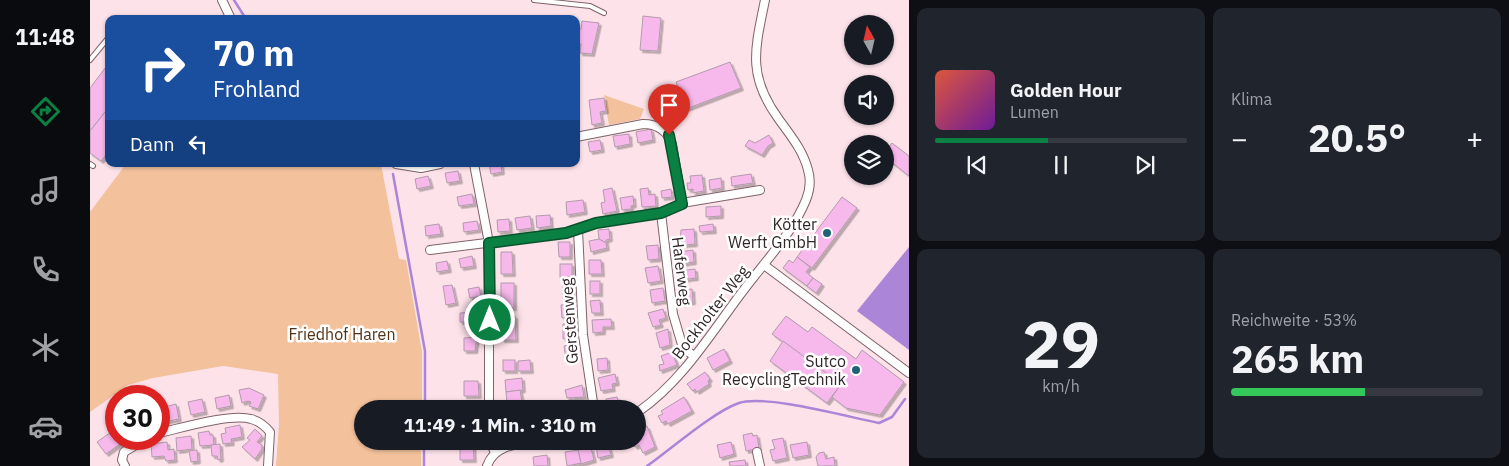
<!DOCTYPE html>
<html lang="de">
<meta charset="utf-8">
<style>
:root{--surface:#171b24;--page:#20242c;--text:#f1f3f6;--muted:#9ea1a6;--line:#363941;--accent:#0b8043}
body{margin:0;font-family:"IBM Plex Sans",sans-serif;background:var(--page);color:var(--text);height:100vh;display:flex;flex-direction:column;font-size:19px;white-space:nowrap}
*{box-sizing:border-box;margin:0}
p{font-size:16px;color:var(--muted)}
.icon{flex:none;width:28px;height:28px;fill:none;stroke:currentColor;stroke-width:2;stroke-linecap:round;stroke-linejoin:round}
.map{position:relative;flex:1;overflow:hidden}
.side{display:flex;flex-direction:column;gap:8px;padding:8px;background:#0d0f14;width:600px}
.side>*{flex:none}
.banner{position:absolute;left:15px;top:15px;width:475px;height:152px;border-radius:10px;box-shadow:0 1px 4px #0004;background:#1a4fa0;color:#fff;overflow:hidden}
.needle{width:32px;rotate:352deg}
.fabs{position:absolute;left:754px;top:15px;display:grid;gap:10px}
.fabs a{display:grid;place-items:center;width:50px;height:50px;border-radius:50%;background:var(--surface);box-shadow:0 1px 4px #0004;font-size:25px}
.speed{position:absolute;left:15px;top:385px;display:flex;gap:10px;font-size:25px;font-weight:700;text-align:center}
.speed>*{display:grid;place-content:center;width:65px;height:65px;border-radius:50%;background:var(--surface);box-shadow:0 1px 4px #0004;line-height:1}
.speed .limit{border:8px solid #d22;background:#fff;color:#111}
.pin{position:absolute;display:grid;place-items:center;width:42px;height:42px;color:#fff;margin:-51px -21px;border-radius:50% 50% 50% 0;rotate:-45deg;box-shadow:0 0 5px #0007}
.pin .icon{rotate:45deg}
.me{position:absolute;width:55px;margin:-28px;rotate:0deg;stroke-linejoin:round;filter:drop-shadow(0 0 4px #0008)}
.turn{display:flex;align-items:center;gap:18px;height:105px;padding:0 25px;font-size:22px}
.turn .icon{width:65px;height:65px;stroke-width:2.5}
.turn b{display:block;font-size:35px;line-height:42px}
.then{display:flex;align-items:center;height:48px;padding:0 25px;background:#0003;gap:10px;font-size:19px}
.big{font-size:38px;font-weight:700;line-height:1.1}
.side .widget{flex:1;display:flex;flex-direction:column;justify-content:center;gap:8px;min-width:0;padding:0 18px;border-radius:10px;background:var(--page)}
.side .dial{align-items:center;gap:0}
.dial b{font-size:65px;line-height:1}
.song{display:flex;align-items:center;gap:15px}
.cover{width:60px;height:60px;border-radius:8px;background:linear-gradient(135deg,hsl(10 70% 55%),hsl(280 70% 35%))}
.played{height:5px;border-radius:2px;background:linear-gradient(90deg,var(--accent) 45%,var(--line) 45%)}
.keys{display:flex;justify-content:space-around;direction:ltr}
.heat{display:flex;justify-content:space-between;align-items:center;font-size:28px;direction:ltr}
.charge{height:8px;border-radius:4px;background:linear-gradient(90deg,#34c759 53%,var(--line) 0)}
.side .tiles{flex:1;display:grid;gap:8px;grid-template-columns:repeat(2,1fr)}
.trip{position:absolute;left:264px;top:400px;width:292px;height:50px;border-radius:25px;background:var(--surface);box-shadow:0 1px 4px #0004;font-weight:700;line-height:50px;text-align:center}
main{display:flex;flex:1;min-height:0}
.tabs{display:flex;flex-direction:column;width:90px;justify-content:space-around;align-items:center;background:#090b0e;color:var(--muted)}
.tabs .icon{width:35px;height:35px}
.tabs .current{color:var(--accent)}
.tabs b{font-size:22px;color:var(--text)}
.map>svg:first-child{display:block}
.green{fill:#f3c19b}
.water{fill:#ab85d7}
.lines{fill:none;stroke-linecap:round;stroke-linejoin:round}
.stream{stroke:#ab85d7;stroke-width:2.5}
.building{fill:#f7b8eb;stroke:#b29bad;filter:url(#shadow)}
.service-casing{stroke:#7f636a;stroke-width:6}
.minor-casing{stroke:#7f636a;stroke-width:10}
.service{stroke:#fff;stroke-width:4}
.minor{stroke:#fff;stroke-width:8}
.route-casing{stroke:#07532c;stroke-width:12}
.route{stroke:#0b8043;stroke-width:9}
.poi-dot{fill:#1f6375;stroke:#fff;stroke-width:2}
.labels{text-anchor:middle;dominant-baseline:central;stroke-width:5;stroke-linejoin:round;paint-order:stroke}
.poi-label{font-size:16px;fill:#322629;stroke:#fff;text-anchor:end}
.street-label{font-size:16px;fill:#322629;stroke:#fff}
.park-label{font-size:16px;fill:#523218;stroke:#fff}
</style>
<main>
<nav class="tabs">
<b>11:48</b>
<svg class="icon current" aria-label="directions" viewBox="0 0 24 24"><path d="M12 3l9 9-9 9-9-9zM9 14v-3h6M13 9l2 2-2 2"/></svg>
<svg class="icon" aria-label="music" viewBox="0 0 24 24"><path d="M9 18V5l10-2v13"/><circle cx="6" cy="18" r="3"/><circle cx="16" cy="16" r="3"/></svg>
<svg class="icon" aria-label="phone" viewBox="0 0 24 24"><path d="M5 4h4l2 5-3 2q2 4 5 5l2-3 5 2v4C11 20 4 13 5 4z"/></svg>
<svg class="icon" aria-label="climate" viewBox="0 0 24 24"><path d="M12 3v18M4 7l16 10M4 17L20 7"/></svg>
<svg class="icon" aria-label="car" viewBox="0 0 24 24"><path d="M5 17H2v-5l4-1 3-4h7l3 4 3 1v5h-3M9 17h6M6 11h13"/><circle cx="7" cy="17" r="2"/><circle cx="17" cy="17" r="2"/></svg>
</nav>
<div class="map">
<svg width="819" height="466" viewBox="0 0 819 466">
<defs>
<filter id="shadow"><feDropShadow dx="2.5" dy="2.5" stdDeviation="0" flood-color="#0004"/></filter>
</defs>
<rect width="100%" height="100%" fill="#fde2e9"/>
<g class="green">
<polygon points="514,95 554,109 550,119 519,125"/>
<polygon points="36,164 291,164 309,259 316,260 332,352 332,409 272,409 272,441 331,441 331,466 186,466 189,425 188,374 133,366 63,378 38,385 0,412 0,212"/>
</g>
<polygon class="water" points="819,247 819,350 767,311"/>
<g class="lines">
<g class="stream">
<polyline points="144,0 156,19"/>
<polyline points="303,174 335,351 335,409"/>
<polyline points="334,466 334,441"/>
<path d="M557,466c24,-17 66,-54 92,-63 26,-9 109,14 140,20l13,-6 13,-18"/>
</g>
</g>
<g class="building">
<polygon points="553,16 571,18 568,51 550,50"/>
<polygon points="492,21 509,23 502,54 490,53 491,44 486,43 486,23 487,29 491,29"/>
<polygon points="640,62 651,88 596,109 586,82"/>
<polygon points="19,63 19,107 0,131 0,88"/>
<polygon points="514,98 516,111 510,112 512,123 502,125 499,100"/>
<polygon points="19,107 19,151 11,161 0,153 0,131"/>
<polygon points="561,129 563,140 548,143 546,132"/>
<polygon points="539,134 540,144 525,147 523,136"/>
<polygon points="679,135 683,143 678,146 672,155 655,146 659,140 665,143"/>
<polygon points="510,140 512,150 500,152 498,142"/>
<polygon points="802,143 819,156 819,176 795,157 795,152"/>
<polygon points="399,164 411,164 412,172 401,174"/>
<polygon points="368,171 370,181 357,183 355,173"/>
<polygon points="661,174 663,183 642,186 641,177"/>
<polygon points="612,175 614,191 603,193 603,189 598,190 597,183 601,183 600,176"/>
<polygon points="338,176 341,186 327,189 325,179"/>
<polygon points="631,178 632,188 620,190 619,180"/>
<polygon points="522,188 527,211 513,214 511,203 515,202 513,190"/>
<polygon points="558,188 559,195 565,194 566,206 552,207 550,189"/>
<polygon points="581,189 582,197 572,198 571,191"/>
<polygon points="382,194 384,204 369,206 367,197"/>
<polygon points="543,196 544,205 541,206 541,209 532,210 530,198"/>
<polygon points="752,197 767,208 722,268 707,257"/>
<polygon points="493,200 495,212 477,215 476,202"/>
<polygon points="631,206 631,216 616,217 616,207"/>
<polygon points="460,215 461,226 447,228 446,216"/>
<polygon points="440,216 442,228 427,230 425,218"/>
<polygon points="419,219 420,231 408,232 407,220"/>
<polygon points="387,221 389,230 374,232 373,223"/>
<polygon points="349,224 351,234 336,236 335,226"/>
<polygon points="623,224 624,231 610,232 609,226"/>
<polygon points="519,229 520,239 516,240 516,243 509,239 508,230"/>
<polygon points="604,229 605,244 594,245 593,241 590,241 591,230"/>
<polygon points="509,239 516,243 517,248 501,252 499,241"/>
<polygon points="468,242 480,242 480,257 469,257"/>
<polygon points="568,245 569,259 558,260 556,246"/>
<polygon points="603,250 604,262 590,264 589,252"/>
<polygon points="411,252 422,252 423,274 411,274"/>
<polygon points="382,256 384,266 371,268 369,259"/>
<polygon points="707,257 720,267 716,272 723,278 717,286 693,268 699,260 703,263"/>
<polygon points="499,260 511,260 512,274 499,274"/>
<polygon points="357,261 359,270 347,272 346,263"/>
<rect x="470" y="264" width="12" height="13"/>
<polygon points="568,266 571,281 558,283 555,268"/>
<polygon points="605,269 606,278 590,280 589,271"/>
<polygon points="723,278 732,284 726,293 717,286"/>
<rect x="500" y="281" width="10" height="13"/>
<rect x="411" y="283" width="13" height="25"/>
<polygon points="362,285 366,303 356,305 353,286"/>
<rect x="473" y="285" width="9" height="13"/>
<polygon points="389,287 391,296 380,298 378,289"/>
<polygon points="573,288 575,301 562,303 560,290"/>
<polygon points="602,289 603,302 593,303 591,290"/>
<polygon points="510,300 511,313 502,313 500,301"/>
<polygon points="482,304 483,318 472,318 471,305"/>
<polygon points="573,309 576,318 569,320 571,325 563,327 558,313"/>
<polygon points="388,312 389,329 376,329 376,322 370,322 370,313"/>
<polygon points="411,316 425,316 426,340 412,340"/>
<polygon points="696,316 718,332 722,327 766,359 772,350 814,382 790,415 756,408 742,397 751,384 682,334"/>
<polygon points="521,319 522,327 513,327 513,332 503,333 502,320"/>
<polygon points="473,324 484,324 484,338 473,339"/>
<polygon points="578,329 580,345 570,348 566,333"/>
<polygon points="387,337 385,351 374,351 374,338"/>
<polygon points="693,341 751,384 737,403 680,361"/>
<polygon points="484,344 486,358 476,359 474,346"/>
<polygon points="634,349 640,361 623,370 617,358"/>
<polygon points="582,352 587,365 570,371 569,365 574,364 571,356"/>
<polygon points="517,358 518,370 508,371 507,359"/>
<rect x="413" y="360" width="12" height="11"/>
<polygon points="440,360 441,371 428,371 428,361"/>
<polygon points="615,372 620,379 618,381 619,384 607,392 605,389 603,391 597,384"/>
<polygon points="525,374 527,383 522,384 523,389 511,391 508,378"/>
<polygon points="432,378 433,390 416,392 415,380"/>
<polygon points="374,381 388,381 389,396 374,396"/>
<polygon points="492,385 494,397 477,398 475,390"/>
<polygon points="159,388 174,395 168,409 159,406 161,402 158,401 152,403 149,390"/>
<polygon points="430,390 432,402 417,404 416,392"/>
<polygon points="139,395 141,406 127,409 125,398"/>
<polygon points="527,397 530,409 518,409 516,399"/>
<polygon points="594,397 602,411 578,424 576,421 572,423 568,416 573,414 571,411"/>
<polygon points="112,399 115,412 101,415 98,402"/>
<rect x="377" y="402" width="11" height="7"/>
<polygon points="86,404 89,419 73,422 70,408"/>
<polygon points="26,420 26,439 37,439 16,454 7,442 21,432 17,425"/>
<polygon points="150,425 152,437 141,439 142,443 133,444 131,434 136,433 135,428"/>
<polygon points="557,426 565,447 553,453 549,445 545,447 542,441 548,441 548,430"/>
<polygon points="165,429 172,436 167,442 172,445 172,449 165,459 152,447 160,440 157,438"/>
<polygon points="119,431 120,435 123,435 124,445 110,446 108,433"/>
<polygon points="662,433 663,436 667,435 669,448 656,451 653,435"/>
<polygon points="101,436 102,449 87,451 86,438"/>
<polygon points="693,438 697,458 683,461 680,450 685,449 682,440"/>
<polygon points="370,441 383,441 384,460 370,460"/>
<polygon points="77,442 78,450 84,449 85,460 76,461 74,456 62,457 61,444"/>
<polygon points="641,442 644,454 630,458 627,445"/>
<polygon points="717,442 719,455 703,458 700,445"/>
<polygon points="518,443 521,455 508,458 506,446"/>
<polygon points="130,444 131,459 128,460 127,456 122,456 121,445"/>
<polygon points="501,448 504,460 491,464 488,450"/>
<polygon points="107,450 108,461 101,462 99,451"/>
<polygon points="488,450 491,463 477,466 475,452"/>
<polygon points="734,452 736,459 744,457 745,466 728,466 726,457 729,453"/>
<polygon points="457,455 458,466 444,466 443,457"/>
<polygon points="655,460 656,466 640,466 639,462"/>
</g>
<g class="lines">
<defs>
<g id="service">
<polyline points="444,0 500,6 514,13"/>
<polyline points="0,60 19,37"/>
<polyline points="0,164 3,166"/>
</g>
<g id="minor">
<polyline points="132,0 141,19"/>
<path d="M486,137l67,-13c14,0 24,6 29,20l10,59"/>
<polyline points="306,164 331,168 350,164"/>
<polyline points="384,164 399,243 399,409"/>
<polyline points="571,213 583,314 593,348 604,356"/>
<polyline points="488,230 493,335 504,409"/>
<polyline points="340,250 476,233 506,223 571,213 592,203 670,190"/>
<polyline points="674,265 819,373"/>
<path d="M548,412c49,-34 78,-88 115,-134 19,-24 41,-49 53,-78 4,-10 5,-20 2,-30 -5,-20 -18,-35 -30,-52 -31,-43 -23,-69 -13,-118"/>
<path d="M69,433c22,-5 72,-20 92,-14 8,2 14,7 19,13l-2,34"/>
<polyline points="399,441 405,452"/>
<polyline points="667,452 670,466"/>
<polyline points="35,466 32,460 34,452 56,439"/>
<path d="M397,466c8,-23 34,-22 54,-25"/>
</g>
</defs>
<use href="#service" class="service-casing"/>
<use href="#minor" class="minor-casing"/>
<use href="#service" class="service"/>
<use href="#minor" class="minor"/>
</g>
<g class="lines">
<defs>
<polyline id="route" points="400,320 399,243 476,233 506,223 571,213 592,204 579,135"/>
</defs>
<use href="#route" class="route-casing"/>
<use href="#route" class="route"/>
</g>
<g class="poi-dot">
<circle cx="737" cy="233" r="5"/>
<circle cx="766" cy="370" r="5"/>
</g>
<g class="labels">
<g class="poi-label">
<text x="727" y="224">Kötter<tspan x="727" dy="18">Werft GmbH</tspan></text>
<text x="756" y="361">Sutco<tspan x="756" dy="18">RecyclingTechnik</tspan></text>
</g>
<g class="street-label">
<text transform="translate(592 271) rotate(83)">Haferweg</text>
<text transform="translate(620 312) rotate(-52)">Bockholter Weg</text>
<text transform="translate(479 321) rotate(-94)">Gerstenweg</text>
</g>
<g class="park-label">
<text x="252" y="334">Friedhof Haren</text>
</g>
</g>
</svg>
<div class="fabs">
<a><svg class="needle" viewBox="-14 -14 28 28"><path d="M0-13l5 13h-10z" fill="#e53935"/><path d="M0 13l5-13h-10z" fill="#9ea1a6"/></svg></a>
<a><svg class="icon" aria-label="sound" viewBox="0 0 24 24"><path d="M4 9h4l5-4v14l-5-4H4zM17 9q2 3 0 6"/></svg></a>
<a><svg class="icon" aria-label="layers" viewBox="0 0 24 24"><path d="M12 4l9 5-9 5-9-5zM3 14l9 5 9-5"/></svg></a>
</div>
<div class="speed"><div class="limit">30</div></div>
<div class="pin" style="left:579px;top:135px;background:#d93025"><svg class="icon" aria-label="arrive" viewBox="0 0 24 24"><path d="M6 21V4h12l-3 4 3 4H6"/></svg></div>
<svg class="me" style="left:400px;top:320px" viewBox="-20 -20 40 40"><circle r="17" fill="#0b8043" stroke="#fff" stroke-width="3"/><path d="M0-11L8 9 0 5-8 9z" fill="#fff"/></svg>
<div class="trip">11:49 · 1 Min. · 310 m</div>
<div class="banner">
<div class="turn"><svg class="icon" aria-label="right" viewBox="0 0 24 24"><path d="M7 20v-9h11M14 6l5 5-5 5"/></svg><div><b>70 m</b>Frohland</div></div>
<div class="then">Dann<svg class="icon" aria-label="left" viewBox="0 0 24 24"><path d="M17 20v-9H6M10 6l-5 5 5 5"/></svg></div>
</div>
</div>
<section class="side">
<div class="tiles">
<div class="widget">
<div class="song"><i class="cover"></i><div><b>Golden Hour</b><p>Lumen</p></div></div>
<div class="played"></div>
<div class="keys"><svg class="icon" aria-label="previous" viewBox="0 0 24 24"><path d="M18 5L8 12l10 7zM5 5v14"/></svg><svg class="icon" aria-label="pause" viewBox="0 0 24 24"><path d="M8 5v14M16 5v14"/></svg><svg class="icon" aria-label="next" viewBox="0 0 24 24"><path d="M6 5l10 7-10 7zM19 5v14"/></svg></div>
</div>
<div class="widget"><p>Klima</p>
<div class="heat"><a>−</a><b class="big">20.5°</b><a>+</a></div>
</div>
<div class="widget dial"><b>29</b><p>km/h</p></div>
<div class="widget"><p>Reichweite · 53%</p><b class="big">265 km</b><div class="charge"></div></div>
</div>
</section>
</main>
